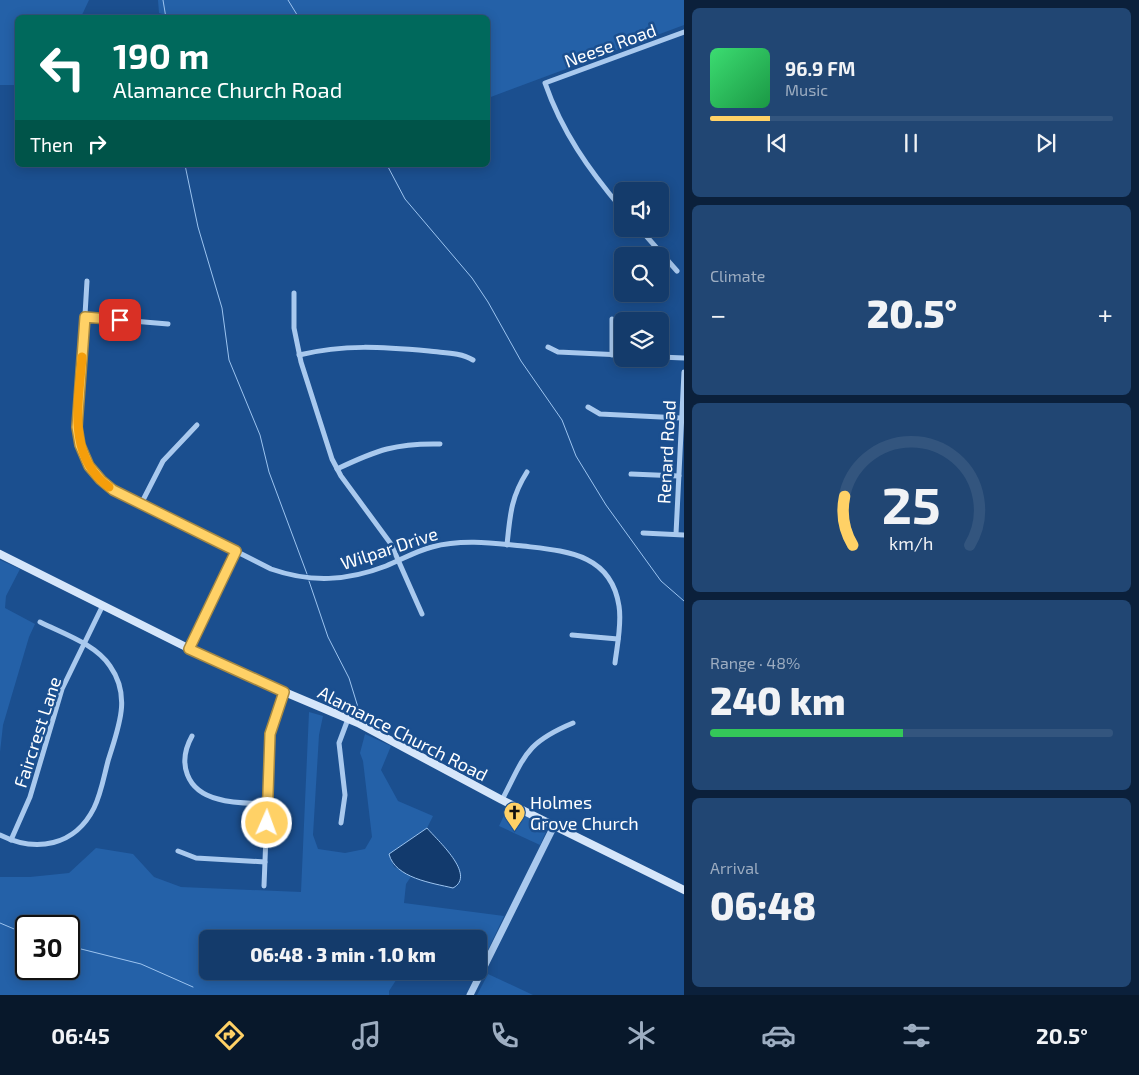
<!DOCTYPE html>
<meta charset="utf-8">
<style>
:root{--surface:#143b6b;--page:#214673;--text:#f1f3f6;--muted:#9dadc1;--line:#33557e;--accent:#ffd166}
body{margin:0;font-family:"Exo 2",sans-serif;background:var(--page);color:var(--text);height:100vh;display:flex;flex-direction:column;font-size:19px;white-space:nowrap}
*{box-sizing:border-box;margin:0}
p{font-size:16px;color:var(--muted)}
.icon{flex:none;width:28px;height:28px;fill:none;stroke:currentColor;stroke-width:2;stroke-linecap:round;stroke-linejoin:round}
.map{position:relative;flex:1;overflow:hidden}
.details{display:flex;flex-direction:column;gap:8px;padding:8px;background:#0b203b;width:455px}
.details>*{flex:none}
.top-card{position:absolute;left:15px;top:15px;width:475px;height:152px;border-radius:8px;box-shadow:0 2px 12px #0003,0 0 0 1px var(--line);background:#00695c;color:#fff;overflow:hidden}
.buttons{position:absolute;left:614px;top:182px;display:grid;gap:10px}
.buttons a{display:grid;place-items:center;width:55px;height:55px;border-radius:8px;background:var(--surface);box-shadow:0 2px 12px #0003,0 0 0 1px var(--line);font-size:25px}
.speed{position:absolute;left:15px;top:915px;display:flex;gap:10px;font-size:25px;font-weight:700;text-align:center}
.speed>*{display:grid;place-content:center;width:65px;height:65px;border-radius:50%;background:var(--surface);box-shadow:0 2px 12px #0003,0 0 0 1px var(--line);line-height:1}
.speed .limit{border:2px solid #111;border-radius:8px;background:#fff;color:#111}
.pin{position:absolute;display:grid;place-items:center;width:42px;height:42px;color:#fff;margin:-21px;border-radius:10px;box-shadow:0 2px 8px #0006}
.me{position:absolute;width:55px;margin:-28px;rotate:2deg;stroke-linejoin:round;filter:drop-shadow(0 0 4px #0008)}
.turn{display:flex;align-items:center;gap:18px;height:105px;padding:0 15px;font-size:22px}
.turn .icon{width:65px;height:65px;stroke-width:2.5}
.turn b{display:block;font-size:35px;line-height:42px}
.then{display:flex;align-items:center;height:48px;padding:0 15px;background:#0003;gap:10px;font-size:19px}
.big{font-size:38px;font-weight:800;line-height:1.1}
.details .tile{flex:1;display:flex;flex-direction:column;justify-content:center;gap:8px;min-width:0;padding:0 18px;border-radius:8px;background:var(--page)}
.details .dial{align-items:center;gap:0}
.dial svg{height:130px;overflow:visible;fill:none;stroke:var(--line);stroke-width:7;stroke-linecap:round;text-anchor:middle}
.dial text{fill:var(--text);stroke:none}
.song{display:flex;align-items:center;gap:15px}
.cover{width:60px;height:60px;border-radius:8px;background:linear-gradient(135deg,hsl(140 70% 55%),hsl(140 70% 35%))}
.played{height:5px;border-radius:2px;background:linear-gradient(90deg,var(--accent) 15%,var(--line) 15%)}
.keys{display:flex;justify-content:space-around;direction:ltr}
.heat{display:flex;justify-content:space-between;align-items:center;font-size:28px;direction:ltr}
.charge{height:8px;border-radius:4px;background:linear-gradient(90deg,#34c759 48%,var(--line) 0)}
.trip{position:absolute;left:199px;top:930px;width:288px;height:50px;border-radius:8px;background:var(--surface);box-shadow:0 2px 12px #0003,0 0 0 1px var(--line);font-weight:800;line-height:50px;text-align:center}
.tabs{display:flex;height:80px;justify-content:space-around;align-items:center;background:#08182b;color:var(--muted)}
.tabs .icon{width:35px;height:35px}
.tabs .selected{color:var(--accent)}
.tabs b{font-size:22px;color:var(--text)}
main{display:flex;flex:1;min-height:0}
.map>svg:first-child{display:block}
.green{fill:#2461a8;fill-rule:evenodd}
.water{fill:#123a6d;stroke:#9cc4f0}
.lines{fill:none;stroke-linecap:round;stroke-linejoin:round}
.stream{stroke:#9cc4f0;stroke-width:1}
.minor{stroke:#a9c9ee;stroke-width:5}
.tertiary{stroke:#a9c9ee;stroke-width:7}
.secondary{stroke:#d6e6fa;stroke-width:8}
.route-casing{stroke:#a68842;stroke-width:12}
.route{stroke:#ffd166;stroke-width:9}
.slow{stroke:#f59e0b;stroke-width:9}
.labels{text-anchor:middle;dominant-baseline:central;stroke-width:5;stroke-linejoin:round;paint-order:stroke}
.street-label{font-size:18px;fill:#fff;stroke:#1b4f8f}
.poi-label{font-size:18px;fill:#fff;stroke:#1b4f8f;text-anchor:start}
</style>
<main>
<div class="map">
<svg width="684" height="995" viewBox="0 0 684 995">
<rect width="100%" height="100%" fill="#1b4f8f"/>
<g class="green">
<polygon points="0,0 89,0 81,17 18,18 17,85 0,85"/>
<polygon points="158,0 684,0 684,25 488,98 488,18 175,17 159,13"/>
<polygon points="0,560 20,569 6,596 5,608 35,624 29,637 3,725 0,752"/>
<path d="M309,712l14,4 -4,19 -6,100 5,14 27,4 20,-4 7,-12 -9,-76 -3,-8 5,-19 26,12 -10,24 17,31 35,15 -6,12 -38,26 5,13 18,8 -6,9 -2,19 100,13 -18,38 -8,-3v-12h-270v32h194l-13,20v4h-389v-118h30l39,-4 27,-25 37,6 21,23 27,10 120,5zM26,926h43v43h-43z"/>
<polygon points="508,807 546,826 547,830 540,845 499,826"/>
<polygon points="488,974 533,995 477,995"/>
</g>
<path class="water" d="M427,828c10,12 50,47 26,60 -21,-5 -58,-10 -64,-34z"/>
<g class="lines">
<g class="stream">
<polyline points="163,0 166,18"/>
<polyline points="288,0 299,18"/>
<polyline points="185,165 198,227 222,308 229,360 260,435 269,472 307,574"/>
<polyline points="387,165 405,199 472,278 488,302 521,361 562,420 576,456 606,505 661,581 684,601"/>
<polyline points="309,581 328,637 349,678 361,717"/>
<polyline points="0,923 26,934"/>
<polyline points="69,946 141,964 193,987"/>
</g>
<g class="minor">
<path d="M622,209c-33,-39 -60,-77 -77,-126l139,-51"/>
<polyline points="640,229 677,271"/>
<path d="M87,281l-9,152 11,32 16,20 166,84c40,14 76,12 115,-3 15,-6 30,-15 46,-19 29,-8 61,-4 91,-1 42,5 88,7 96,60 3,18 -2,40 -4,57"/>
<polyline points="294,293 294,328 301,362 332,459 341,476 391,544 422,614"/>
<polyline points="85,317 168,324"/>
<polyline points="612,319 612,355"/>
<polyline points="548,347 558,352 622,355"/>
<path d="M299,355c46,-11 83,-8 130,-4 14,2 31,1 44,9"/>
<polyline points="660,357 684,358"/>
<polyline points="588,407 600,414 681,418"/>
<path d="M337,469c40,-19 59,-26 103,-25"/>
<polyline points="631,474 679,476"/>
<polyline points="141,504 163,461 197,425"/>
<polyline points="643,533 684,535"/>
<polyline points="676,534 684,372"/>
<path d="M507,545c3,-30 4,-48 20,-73"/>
<polyline points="572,635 618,639"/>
<polyline points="189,649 236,551"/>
<path d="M192,736c-15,27 -6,55 26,63 16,5 33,4 50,5"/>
<path d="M502,800c23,-44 23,-57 71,-77"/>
<polyline points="341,823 345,795 339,743 348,719"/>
<path d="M0,835c36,18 75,11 94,-27 7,-14 10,-32 14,-47 10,-33 24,-64 2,-95 -15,-22 -46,-32 -70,-44"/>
<polyline points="11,840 30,797 62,689 103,605"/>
<polyline points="178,851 196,858 265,862"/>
<polyline points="264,886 270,734 284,693"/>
</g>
<polyline class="tertiary" points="470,995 554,826"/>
<polyline class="secondary" points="0,554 230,669 358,723 502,800 684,890"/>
</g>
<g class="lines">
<defs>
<polyline id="route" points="120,320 85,317 77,427 80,445 89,466 101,480 113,490 236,551 189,649 284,692 270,734 267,823"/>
</defs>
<use href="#route" class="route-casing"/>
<use href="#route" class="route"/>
<path class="slow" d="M82,357c-3,44 -16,99 27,130"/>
</g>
<defs>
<symbol id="church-pin" viewBox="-11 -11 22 30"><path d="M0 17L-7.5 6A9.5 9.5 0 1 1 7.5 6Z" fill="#ffd166" stroke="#1b4f8f"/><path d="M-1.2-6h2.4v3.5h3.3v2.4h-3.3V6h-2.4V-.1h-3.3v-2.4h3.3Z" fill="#111"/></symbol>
</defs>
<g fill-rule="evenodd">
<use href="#church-pin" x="502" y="800" width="25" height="34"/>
</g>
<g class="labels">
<g class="street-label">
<text transform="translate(610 45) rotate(-20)">Neese Road</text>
<text transform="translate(666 452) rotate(-87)">Renard Road</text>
<text transform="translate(389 548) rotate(-18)">Wilpar Drive</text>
<text transform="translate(37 732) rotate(-72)">Faircrest Lane</text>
<text transform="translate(403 733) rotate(27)">Alamance Church Road</text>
</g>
<g class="poi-label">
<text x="530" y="802">Holmes<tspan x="530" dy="21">Grove Church</tspan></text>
</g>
</g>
</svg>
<div class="buttons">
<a><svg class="icon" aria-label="sound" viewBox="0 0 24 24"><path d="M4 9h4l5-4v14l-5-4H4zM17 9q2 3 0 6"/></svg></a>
<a><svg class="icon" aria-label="search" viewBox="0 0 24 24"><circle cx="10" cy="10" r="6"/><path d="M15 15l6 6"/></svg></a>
<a><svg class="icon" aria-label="layers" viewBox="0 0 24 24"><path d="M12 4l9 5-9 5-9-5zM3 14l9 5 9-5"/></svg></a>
</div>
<div class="speed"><div class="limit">30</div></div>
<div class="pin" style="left:120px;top:320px;background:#d93025"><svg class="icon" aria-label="arrive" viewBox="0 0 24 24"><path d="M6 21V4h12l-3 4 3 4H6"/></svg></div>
<svg class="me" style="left:267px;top:823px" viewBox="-20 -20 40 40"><circle r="17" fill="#ffd166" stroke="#fff" stroke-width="3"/><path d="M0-11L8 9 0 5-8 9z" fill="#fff"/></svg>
<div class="trip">06:48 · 3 min · 1.0 km</div>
<div class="top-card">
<div class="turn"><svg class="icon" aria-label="left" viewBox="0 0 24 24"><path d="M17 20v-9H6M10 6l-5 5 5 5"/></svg><div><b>190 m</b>Alamance Church Road</div></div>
<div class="then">Then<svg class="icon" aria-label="right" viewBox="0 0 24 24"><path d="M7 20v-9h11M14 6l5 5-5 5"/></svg></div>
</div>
</div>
<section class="details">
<div class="tile">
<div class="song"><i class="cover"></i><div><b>96.9 FM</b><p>Music</p></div></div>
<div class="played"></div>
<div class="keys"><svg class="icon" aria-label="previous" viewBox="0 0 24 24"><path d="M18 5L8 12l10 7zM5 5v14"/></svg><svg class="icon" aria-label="pause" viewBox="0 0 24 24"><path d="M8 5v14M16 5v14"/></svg><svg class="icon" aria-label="next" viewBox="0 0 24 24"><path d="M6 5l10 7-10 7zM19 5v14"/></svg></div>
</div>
<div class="tile"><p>Climate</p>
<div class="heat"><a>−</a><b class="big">20.5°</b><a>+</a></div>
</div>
<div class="tile dial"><svg viewBox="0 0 100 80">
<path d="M14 69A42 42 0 1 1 86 69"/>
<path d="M14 69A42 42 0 0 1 9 39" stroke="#ffd166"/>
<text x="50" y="56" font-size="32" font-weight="700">25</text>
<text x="50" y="72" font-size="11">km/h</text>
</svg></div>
<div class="tile"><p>Range · 48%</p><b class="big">240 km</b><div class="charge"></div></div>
<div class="tile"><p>Arrival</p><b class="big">06:48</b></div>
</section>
</main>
<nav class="tabs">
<b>06:45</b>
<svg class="icon selected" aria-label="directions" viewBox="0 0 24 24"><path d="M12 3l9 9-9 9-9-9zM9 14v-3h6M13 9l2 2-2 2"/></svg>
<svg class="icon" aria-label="music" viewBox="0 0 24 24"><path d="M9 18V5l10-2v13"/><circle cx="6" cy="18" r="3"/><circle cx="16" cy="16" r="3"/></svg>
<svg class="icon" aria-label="phone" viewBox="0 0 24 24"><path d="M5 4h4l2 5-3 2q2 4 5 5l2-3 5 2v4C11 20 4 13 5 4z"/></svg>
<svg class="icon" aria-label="climate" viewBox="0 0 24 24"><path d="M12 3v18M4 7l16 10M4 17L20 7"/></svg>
<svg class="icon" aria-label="car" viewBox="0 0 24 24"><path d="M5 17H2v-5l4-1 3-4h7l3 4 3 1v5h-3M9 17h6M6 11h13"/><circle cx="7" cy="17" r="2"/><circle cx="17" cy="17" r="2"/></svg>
<svg class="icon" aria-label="filters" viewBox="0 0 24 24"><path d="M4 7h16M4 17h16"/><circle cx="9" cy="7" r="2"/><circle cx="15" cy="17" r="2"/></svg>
<b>20.5°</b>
</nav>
